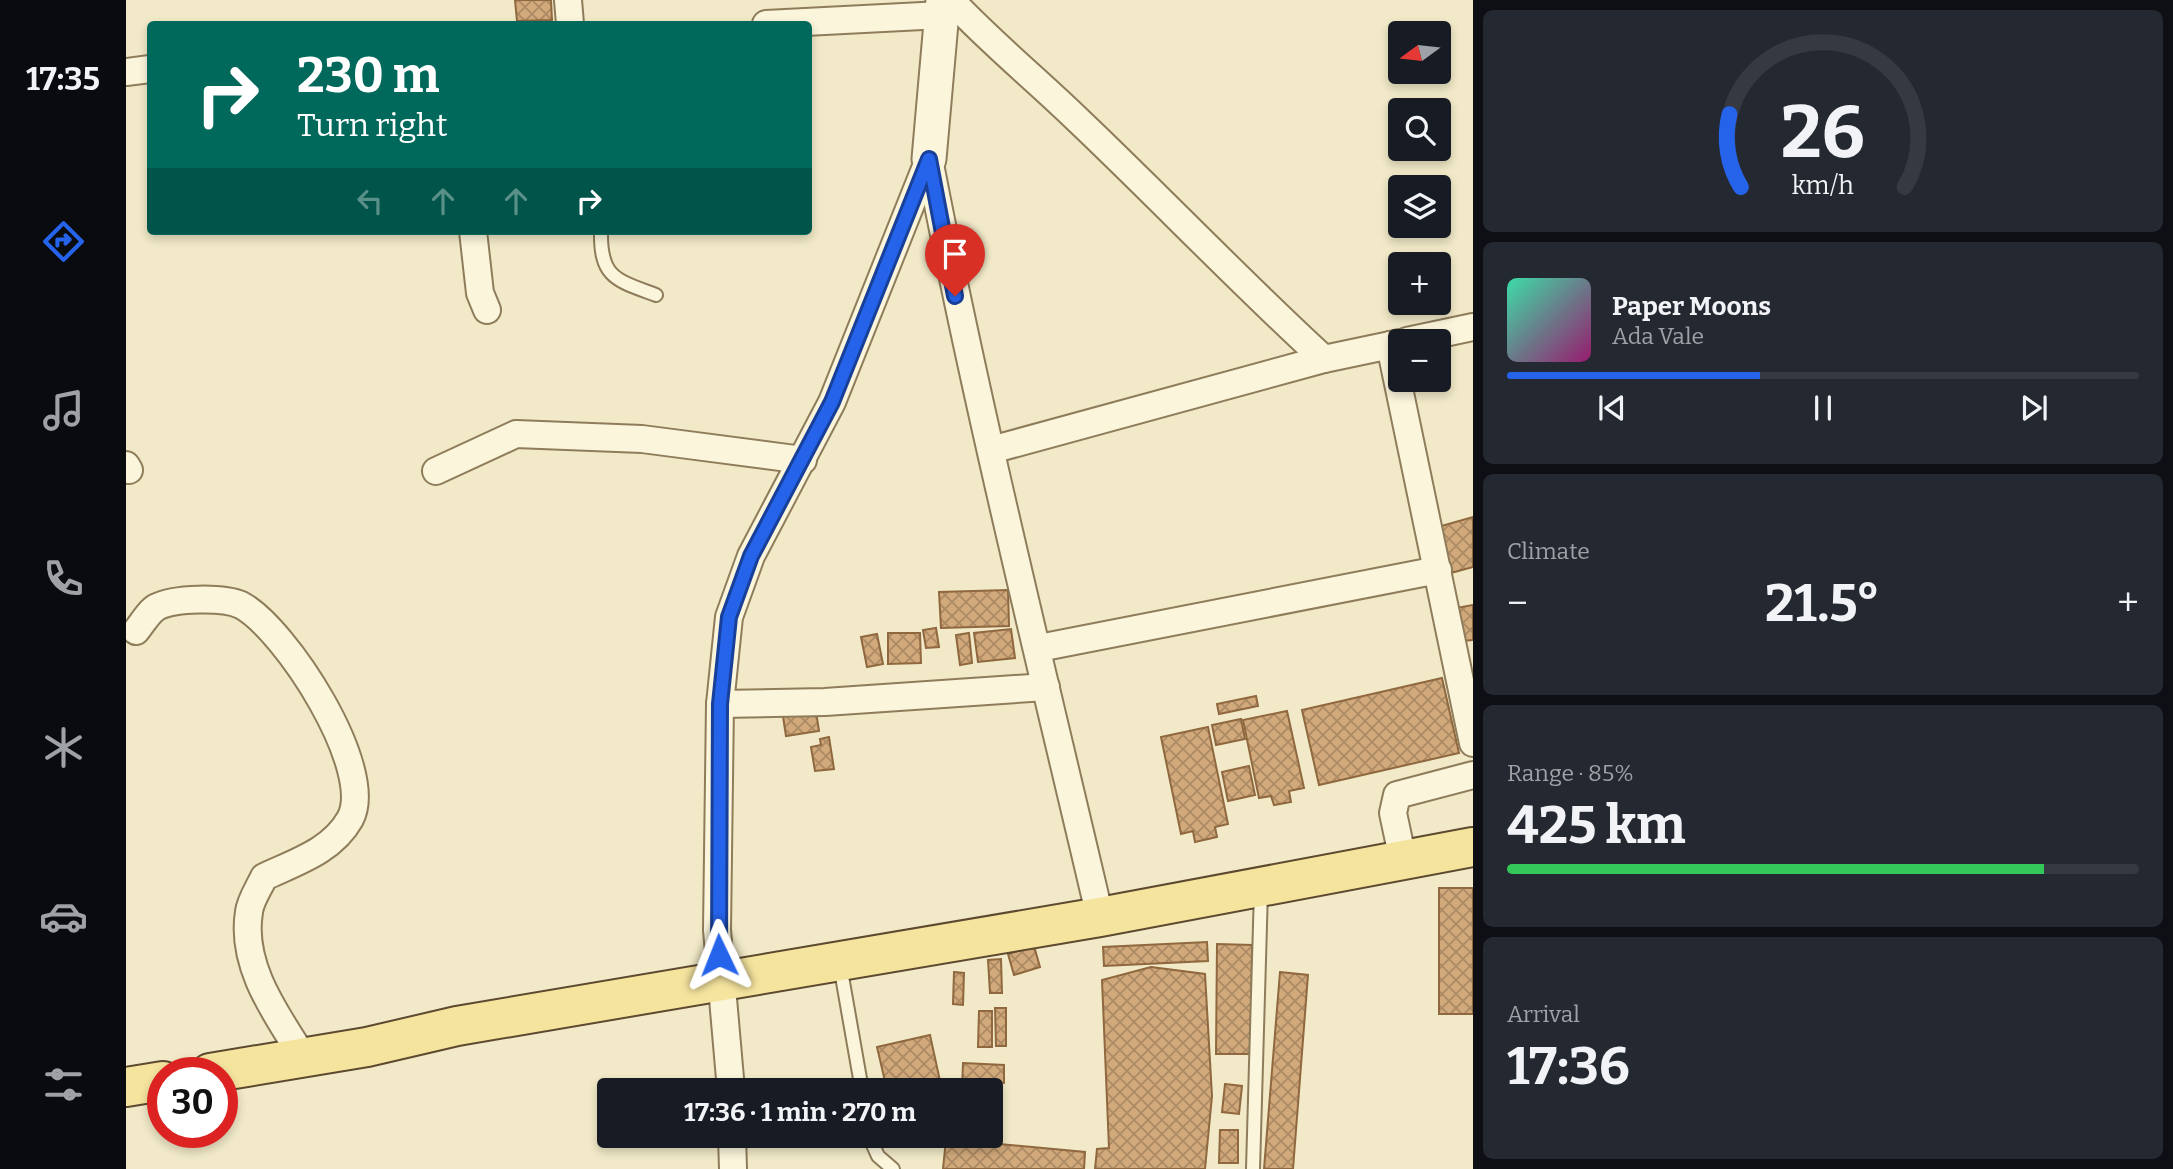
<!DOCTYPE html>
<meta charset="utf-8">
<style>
:root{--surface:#171b24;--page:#242831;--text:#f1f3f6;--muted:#9ea1a6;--line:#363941;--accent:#2563eb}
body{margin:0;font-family:Bitter,serif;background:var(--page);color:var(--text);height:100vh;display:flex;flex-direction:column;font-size:26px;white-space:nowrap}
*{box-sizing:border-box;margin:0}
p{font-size:23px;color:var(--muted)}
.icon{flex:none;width:38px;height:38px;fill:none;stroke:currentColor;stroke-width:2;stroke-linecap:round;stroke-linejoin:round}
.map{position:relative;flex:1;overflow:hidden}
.panel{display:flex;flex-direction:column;gap:10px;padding:10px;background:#0d0f14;width:700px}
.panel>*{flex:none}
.guide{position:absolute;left:21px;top:21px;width:665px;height:214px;border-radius:7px;box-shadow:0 4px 10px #0003;background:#00695c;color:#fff;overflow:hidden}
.needle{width:46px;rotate:255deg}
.fabs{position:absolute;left:1262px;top:21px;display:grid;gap:14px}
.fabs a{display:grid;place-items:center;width:63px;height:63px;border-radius:7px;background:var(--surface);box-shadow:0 4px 10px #0003;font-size:35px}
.speed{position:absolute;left:21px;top:1057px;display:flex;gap:14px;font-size:35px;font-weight:700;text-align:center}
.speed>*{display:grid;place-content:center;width:91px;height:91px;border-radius:50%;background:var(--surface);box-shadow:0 4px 10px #0003;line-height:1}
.speed .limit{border:10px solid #d22;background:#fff;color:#111}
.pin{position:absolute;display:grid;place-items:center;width:60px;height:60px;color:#fff;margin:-72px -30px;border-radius:50% 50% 50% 0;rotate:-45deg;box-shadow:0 0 7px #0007}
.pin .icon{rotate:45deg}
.me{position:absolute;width:77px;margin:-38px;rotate:358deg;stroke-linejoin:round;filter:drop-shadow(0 0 5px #0008)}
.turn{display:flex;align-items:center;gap:24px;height:147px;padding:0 35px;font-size:32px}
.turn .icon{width:91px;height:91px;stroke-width:2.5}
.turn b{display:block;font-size:49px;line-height:60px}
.lanes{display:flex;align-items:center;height:66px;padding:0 35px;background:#0003;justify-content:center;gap:35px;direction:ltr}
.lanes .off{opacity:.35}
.big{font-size:52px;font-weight:700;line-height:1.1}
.panel .widget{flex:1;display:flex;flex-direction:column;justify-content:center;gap:10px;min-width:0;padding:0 24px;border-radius:10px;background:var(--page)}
.panel .dial{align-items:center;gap:0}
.dial svg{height:182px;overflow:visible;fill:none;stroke:var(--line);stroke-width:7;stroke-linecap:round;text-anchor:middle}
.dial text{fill:var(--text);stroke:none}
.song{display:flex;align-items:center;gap:21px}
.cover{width:84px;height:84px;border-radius:10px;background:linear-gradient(135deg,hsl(160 70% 55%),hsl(320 70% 35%))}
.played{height:7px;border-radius:4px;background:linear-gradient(90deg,var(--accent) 40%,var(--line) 40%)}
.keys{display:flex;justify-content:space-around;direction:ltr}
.heat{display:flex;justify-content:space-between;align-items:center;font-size:38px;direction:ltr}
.charge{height:10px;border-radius:5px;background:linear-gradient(90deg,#34c759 85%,var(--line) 0)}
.trip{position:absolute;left:471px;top:1078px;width:406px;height:70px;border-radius:7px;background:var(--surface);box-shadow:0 4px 10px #0003;font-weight:700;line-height:70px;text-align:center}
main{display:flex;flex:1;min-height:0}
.dock{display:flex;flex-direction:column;width:126px;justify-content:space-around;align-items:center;background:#090b0e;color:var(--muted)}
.dock .icon{width:49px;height:49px}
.dock .current{color:var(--accent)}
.dock b{font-size:32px;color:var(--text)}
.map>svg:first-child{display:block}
.building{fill:url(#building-cross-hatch);stroke:#8f683f;stroke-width:2}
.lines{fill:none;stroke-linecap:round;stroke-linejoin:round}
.service-casing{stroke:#8e7c5b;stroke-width:16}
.minor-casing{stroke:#8e7c5b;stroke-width:30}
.tertiary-casing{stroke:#8e7c5b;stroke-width:37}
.primary-casing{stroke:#5c492f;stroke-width:42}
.service{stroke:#fbf5db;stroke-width:12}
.minor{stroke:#fbf5db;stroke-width:26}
.tertiary{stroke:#fbf5db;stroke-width:33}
.primary{stroke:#f5e49e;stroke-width:38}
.route-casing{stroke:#184099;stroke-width:18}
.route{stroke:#2563eb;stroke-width:12}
</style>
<main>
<nav class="dock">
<b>17:35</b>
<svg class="icon current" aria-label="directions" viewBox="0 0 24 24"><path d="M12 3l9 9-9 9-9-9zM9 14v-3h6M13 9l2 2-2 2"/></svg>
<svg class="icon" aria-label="music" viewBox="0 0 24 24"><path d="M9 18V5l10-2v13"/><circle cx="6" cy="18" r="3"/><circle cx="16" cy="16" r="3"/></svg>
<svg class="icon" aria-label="phone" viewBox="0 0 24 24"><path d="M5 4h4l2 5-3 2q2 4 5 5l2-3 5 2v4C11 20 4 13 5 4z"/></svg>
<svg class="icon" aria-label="climate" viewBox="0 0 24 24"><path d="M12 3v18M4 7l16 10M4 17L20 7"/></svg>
<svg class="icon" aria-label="car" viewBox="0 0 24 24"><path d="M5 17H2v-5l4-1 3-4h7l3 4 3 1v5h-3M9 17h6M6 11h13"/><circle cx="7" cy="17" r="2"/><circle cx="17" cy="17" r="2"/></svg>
<svg class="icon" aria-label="filters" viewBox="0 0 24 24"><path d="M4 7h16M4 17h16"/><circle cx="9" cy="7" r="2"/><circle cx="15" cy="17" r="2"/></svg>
</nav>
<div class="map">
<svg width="1347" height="1169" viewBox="0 0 1347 1169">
<defs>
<pattern id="building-cross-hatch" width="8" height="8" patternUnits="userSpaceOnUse" patternTransform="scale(1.75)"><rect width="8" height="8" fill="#d1a97b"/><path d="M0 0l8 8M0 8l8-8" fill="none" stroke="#ab8a64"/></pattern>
</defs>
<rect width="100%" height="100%" fill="#f1e9c7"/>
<g class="building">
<polygon points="389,0 425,0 426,20 391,21"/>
<polygon points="1347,517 1347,567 1325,573 1312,527"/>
<polygon points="882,590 883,626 815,628 813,592"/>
<polygon points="1347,605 1347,640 1336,641 1330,608"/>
<polygon points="810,628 813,647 800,648 797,630"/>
<polygon points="885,629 889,658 852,662 848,633"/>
<polygon points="762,633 794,633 795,663 762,664"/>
<polygon points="843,633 846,663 834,665 830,635"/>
<polygon points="751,634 757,664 741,667 735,637"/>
<polygon points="1316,678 1333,753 1193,785 1176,710"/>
<polygon points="1130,696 1132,706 1093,714 1091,704"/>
<polygon points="689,705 693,731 660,736 656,710"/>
<polygon points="1161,711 1178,788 1163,791 1165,802 1148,805 1145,796 1133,798 1117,720"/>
<polygon points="1115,719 1119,739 1090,745 1086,725"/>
<polygon points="1082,727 1102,824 1089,827 1091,837 1069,842 1067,831 1055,834 1035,737"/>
<polygon points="703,737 708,769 689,771 685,747 695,745 694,739"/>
<polygon points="1123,766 1129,795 1102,801 1096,772"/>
<rect x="1313" y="888" width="34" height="126"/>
<polygon points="1081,942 1082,961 978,966 977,947"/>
<polygon points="1091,944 1126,945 1125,1054 1090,1054"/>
<polygon points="908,946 914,967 888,975 882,954"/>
<polygon points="875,959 876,993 864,993 862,960"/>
<polygon points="1025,967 1079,974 1086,1096 1079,1169 969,1169 971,1149 983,1148 976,980"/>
<polygon points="828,972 838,973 837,1005 827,1004"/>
<polygon points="1154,972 1182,975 1167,1169 1138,1169"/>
<polygon points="869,1008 880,1008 880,1046 870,1046"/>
<polygon points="853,1011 866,1011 866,1047 852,1047"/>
<polygon points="804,1035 816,1090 761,1090 751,1047"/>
<polygon points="837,1063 878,1065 878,1083 868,1082 867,1098 864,1098 864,1090 836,1090"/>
<polygon points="1099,1084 1116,1086 1113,1114 1096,1112"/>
<polygon points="1094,1130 1112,1130 1112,1163 1093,1163"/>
<polygon points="820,1139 959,1152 958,1169 817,1169"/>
</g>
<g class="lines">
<defs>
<g id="service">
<path d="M475,231c-1,47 15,49 55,64"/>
<polyline points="714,965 736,1090"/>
<polyline points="743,1136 752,1156 767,1169"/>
<polyline points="1127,1169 1135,890"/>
</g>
<g id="minor">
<polyline points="442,0 444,24"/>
<path d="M825,0c40,43 86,80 128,121 83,79 161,161 245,238l76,-16"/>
<polyline points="640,24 816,15"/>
<polyline points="0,72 24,69"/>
<path d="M803,159c49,254 112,506 171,758"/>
<polyline points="347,231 354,293 361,310"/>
<polyline points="1281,341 1347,327"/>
<polyline points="1264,345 1347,743"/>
<polyline points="865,450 1198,359"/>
<polyline points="0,465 3,470"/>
<polyline points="310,471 390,434 516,439 677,460"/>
<path d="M10,631c6,-7 13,-20 21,-24 17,-9 66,-10 84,-2 44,23 136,165 109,214 -18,32 -54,43 -86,58 -5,11 -14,24 -15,35 -9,54 28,103 54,145"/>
<polyline points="913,648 1312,570"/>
<polyline points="594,704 699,702 920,687"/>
<polyline points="1277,860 1267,813 1271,795 1347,775"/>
<polyline points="605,1090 591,930 594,704 603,617 625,556 706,402 803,159"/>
<polyline points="606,1136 607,1169"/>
</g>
<polyline id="tertiary" points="803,159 817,0"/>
<g id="primary">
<polyline points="84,1073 241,1047 331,1026 974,917 1347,847"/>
<polyline points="0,1087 37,1081"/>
</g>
</defs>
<use href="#service" class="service-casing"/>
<use href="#minor" class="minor-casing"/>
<use href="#tertiary" class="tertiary-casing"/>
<use href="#primary" class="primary-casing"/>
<use href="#service" class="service"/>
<use href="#minor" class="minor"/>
<use href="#tertiary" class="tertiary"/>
<use href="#primary" class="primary"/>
</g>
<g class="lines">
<defs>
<polyline id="route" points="593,955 594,704 603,617 625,556 706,402 803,159 829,296"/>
</defs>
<use href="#route" class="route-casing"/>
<use href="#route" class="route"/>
</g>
</svg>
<div class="fabs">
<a><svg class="needle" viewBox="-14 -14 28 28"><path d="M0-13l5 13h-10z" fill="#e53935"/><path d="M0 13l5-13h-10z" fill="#9ea1a6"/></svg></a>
<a><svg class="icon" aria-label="search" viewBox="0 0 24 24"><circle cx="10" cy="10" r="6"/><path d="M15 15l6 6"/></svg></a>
<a><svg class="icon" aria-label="layers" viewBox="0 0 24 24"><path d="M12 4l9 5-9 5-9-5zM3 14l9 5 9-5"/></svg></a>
<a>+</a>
<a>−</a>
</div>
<div class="speed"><div class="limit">30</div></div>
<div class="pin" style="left:829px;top:296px;background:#d93025"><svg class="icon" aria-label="arrive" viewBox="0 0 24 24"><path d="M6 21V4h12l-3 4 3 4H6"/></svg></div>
<svg class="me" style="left:593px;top:955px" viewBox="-20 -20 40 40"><path d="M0-17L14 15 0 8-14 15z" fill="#2563eb" stroke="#fff" stroke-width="4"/></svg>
<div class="trip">17:36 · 1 min · 270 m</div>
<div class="guide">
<div class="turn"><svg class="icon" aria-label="right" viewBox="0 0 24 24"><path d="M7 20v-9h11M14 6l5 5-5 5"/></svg><div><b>230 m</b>Turn right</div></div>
<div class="lanes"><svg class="icon off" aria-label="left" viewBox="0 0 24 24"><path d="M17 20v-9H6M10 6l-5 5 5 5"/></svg><svg class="icon off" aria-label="ahead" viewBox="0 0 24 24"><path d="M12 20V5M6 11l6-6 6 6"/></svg><svg class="icon off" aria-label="ahead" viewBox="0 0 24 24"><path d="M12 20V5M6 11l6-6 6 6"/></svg><svg class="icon" aria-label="right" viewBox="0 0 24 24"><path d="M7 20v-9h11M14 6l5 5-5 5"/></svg></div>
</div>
</div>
<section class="panel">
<div class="widget dial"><svg viewBox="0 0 100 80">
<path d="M14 69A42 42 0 1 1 86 69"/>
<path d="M14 69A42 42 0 0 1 9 37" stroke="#2563eb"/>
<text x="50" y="56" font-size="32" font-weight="700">26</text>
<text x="50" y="72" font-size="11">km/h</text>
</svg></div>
<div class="widget">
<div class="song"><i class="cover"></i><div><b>Paper Moons</b><p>Ada Vale</p></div></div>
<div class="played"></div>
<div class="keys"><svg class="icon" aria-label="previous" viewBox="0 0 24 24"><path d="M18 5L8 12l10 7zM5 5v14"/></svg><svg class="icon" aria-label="pause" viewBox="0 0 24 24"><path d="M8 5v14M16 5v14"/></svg><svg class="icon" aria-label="next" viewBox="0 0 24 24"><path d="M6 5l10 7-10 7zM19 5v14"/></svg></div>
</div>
<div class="widget"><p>Climate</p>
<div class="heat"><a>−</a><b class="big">21.5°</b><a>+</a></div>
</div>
<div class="widget"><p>Range · 85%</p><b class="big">425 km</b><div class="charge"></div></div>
<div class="widget"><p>Arrival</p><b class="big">17:36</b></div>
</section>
</main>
